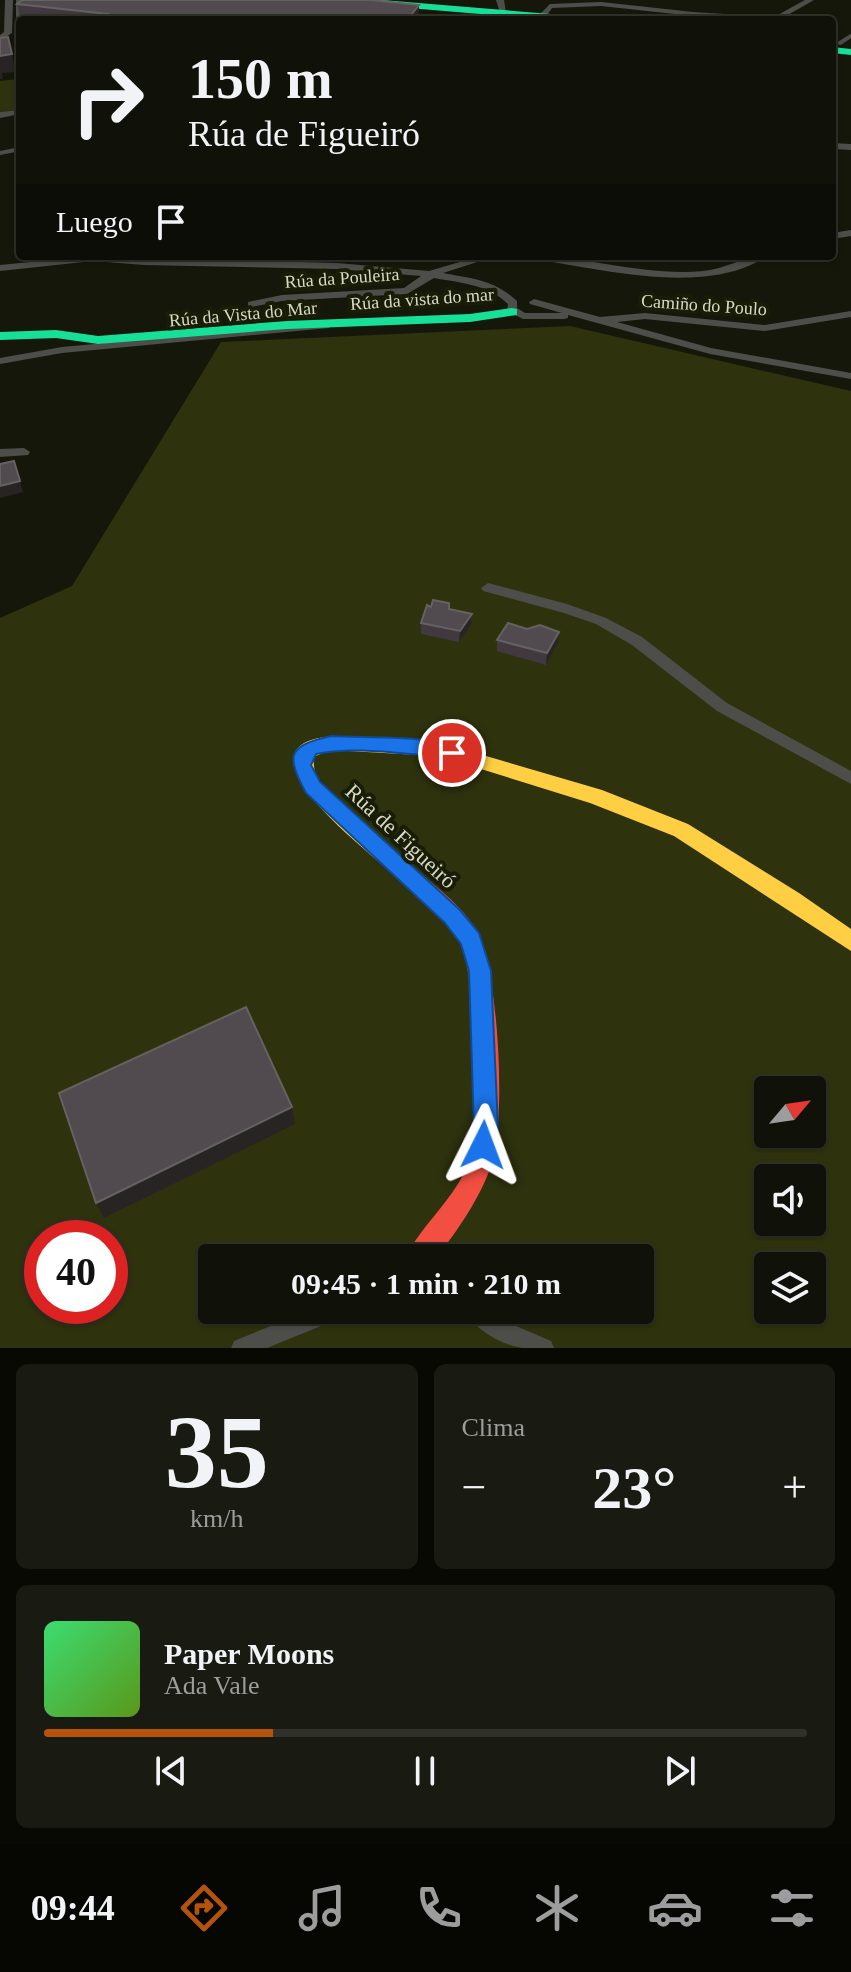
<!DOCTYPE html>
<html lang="es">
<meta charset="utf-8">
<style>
:root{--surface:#101108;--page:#191a12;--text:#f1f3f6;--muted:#9c9d9c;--line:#303129;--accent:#b45309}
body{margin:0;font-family:"Times New Roman",serif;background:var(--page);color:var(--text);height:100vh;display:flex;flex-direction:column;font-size:30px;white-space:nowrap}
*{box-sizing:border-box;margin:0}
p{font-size:26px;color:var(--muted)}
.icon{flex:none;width:44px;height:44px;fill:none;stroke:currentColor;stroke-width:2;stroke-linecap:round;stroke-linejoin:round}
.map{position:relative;height:1348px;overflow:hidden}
.details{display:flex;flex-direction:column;gap:16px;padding:16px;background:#090904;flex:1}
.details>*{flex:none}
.top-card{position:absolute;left:16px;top:16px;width:820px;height:244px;border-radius:8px;box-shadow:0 2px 6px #0004,0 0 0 2px var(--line);background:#101108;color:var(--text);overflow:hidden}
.needle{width:52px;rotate:61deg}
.controls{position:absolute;left:754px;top:1076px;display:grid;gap:16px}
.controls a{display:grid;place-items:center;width:72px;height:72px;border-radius:8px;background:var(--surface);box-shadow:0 2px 6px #0004,0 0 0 2px var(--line);font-size:40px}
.speed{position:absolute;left:24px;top:1220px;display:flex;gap:16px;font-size:40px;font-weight:700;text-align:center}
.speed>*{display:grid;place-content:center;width:104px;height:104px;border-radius:50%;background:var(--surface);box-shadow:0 2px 6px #0004,0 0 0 2px var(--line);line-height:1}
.speed .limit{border:12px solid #d22;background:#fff;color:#111}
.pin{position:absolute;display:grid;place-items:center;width:68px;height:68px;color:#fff;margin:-34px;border:4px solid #fff;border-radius:50%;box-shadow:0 2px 8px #0007}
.me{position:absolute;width:88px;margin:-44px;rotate:3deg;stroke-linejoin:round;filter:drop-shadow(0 0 6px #0008)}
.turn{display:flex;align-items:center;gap:28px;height:168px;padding:0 40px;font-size:36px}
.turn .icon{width:104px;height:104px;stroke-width:2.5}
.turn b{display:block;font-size:56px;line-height:68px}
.then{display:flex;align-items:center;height:76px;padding:0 40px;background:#0003;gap:16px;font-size:30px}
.big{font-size:60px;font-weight:700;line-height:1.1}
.details .tile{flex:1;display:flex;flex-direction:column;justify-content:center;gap:12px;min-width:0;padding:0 28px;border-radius:12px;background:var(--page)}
.details .dial{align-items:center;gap:0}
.dial b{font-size:104px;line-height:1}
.song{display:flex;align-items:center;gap:24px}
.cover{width:96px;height:96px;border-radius:12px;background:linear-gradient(135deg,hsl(140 70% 55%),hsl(90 70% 35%))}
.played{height:8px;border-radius:4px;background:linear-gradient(90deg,var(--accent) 30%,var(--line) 30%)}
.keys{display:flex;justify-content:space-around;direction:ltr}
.heat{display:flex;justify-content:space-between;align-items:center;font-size:44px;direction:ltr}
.details .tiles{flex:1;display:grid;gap:16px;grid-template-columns:1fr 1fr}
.tile:last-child{grid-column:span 2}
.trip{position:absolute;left:198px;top:1244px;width:456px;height:80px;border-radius:8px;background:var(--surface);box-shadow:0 2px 6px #0004,0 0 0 2px var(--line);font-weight:700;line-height:80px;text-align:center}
.menu{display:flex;height:128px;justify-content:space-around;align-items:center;background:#060703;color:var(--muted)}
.menu .icon{width:56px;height:56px}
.menu .selected{color:var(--accent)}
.menu b{font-size:36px;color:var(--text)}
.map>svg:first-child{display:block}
.green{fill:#2e320d;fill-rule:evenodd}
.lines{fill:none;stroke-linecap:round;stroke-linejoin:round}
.lane{stroke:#4d4e49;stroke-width:4}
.street{fill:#4d4e49;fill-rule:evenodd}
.fast{fill:#16e098;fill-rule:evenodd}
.slow{fill:#ffcf43;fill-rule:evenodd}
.jam{fill:#f24e42;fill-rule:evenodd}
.wall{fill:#41393f}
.shaded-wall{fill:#292424}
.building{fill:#514a4e;stroke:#666161;stroke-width:2}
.route{fill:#1a73e8;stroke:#114b97;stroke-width:2}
.labels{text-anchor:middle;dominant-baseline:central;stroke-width:8;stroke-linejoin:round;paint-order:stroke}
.far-street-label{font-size:18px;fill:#d7dacb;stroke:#1a1d05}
.street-label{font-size:22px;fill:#d7dacb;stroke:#1a1d05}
</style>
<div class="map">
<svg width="851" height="1348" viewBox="0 0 851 1348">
<rect width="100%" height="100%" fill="#16170b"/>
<g class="green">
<polygon points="20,75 20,110 0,112 0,81 18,79"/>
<path d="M570,326l281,65v957h-851v-730l72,-32 149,-244zM768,1090h44v44h-44zM768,1178h44v44h-44zM42,1238h68v68h-68zM212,1258h428v52h-428zM768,1266h44v44h-44z"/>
</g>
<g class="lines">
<g class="lane">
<polyline points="18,0 18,16"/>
<polyline points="840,43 851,36"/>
<polyline points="0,153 20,149"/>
</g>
<g class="street">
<polygon points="5,0 13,0 12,33 0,41 0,35 4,32"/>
<polygon points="496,0 504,0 506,13 500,13"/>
<polygon points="805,0 814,0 779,20 693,16 601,6 552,8 545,18 538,16 550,4 601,2 693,12 774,17"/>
<polygon points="492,17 495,17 499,19 490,20"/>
<polygon points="20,110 20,114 0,118 0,112"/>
<polygon points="832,143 851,144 851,150 832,149"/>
<polygon points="851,230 851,236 832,239 832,233"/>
<path d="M90,256l247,7 92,8 51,-15h16l-53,17c30,6 50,6 74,28v7l8,5h37l-32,-9 -1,-2 5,-3 66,18 45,-4 120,12 86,-14v6l-86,14 -120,-12 -28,3 94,26 140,25v6l-141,-25 -142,-39v3l-4,1h-41l-16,-8 1,-7c-21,-20 -47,-21 -74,-26l-27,16 -125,7 -30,6 -4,-1v-4l34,-7 122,-7 17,-12 -84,-7 -193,-4 -51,-4 -93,10v-6z"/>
<path d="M529,256c52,0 102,16 154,16 12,0 24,-1 36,-4 17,-5 31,-12 48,-12 -60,41 -166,13 -233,3z"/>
<polygon points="325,323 330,326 329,328 62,353 0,364 0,358 62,347"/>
<polygon points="24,448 30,452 28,455 0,457 0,449"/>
<polygon points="488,583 567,604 606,618 642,637 727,703 851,771 851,784 717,711 632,645 596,624 564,613 483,591 481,588"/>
<polygon points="310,1310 346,1310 343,1317 267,1348 231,1348 234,1341"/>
<path d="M465,1310h24l6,7 56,24 3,7c-10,0 -22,0 -32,0 -20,-3 -49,-19 -57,-38z"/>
</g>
<g class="fast">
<polygon points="344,0 382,0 587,17 592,20 553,20 349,3"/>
<polygon points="832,47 851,49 851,55 832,53"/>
<polygon points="512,308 517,309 517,315 470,322 287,329 98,344 56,338 0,340 0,332 56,330 98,336 287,321 470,314"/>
</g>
<path class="slow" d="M331,736l121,10 150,44 86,34 111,69 52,36v22l-177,-115 -84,-33 -138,-43 -33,-5 -88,-5 -18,7 2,18 5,7 88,81 3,6 -3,6 -7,3 -7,-3c-21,-20 -121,-95 -97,-126 8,-10 23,-11 34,-13z"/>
<path class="jam" d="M401,860l7,3c24,21 54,41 69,69 22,40 29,188 15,231 -11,34 -34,67 -56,95h-30c14,-33 52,-61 63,-98 11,-38 8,-186 -10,-220 -15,-26 -43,-45 -65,-65l-3,-6 3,-6z"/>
</g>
<g class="wall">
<polygon points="17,4 419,5 419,20 21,20"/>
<polygon points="431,607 449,609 472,614 471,625 459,642 421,634 421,623"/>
<polygon points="497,640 558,643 546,665 497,651"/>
</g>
<g class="shaded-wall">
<polygon points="419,5 419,20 407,20"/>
<polygon points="12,54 16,72 2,73 3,79 0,79 0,56"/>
<polygon points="14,461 23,492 0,498 0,486"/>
<polygon points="472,614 471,625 459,642 460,631"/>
<polygon points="559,632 558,643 546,665 547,653"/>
<polygon points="292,1107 295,1124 104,1218 96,1203"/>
</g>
<g class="building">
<polygon points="22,0 371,0 419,5 407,20 101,20 108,14 17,4"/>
<polygon points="8,37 12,54 0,56 0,38"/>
<polygon points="14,461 20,481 0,486 0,464"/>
<polygon points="433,600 449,603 449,609 472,614 460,631 421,623 427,605 431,607"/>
<polygon points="508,623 527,629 540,625 559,632 547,653 497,640"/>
<polygon points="246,1007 292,1107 96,1203 59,1093"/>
</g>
<path class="route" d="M331,736c41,2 88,-1 127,11l3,6 -3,5c-12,4 -25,-1 -38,-3 -32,-3 -72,-8 -104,-1l-5,11 9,17 140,128 19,23 12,38 7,157 -6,25 -9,4 -8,-4 -4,-8 3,-17 -5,-157 -8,-27 -16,-21 -139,-130c-20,-38 -19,-47 25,-57z"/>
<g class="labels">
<g class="far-street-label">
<text transform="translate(342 278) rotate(-4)">Rúa da Pouleira</text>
<text transform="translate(422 299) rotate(-4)">Rúa da vista do mar</text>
<text transform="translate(704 305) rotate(4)">Camiño do Poulo</text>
<text transform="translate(243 314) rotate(-5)">Rúa da Vista do Mar</text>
</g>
<g class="street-label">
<text transform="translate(401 836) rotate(43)">Rúa de Figueiró</text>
</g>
</g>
</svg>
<div class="controls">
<a><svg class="needle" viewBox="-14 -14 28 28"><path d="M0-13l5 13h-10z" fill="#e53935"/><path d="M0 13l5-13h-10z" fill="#9c9d9c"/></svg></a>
<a><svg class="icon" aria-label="sound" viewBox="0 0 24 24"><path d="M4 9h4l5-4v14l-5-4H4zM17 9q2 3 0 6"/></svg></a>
<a><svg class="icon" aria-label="layers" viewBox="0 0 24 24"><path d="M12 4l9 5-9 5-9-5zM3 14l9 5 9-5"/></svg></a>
</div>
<div class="speed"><div class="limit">40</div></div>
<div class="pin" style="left:452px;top:753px;background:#d93025"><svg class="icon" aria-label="arrive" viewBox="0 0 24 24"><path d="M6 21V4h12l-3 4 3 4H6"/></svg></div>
<svg class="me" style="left:483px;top:1145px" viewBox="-20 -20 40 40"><path d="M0-17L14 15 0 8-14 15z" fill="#1a73e8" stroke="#fff" stroke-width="4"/></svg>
<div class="trip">09:45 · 1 min · 210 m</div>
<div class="top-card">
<div class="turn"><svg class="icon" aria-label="right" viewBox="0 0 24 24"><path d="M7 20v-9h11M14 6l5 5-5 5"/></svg><div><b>150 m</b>Rúa de Figueiró</div></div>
<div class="then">Luego<svg class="icon" aria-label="arrive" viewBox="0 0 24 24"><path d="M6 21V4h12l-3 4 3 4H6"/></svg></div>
</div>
</div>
<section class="details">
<div class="tiles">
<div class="tile dial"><b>35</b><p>km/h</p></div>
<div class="tile"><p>Clima</p>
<div class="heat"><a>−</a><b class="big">23°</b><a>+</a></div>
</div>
<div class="tile">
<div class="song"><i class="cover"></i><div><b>Paper Moons</b><p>Ada Vale</p></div></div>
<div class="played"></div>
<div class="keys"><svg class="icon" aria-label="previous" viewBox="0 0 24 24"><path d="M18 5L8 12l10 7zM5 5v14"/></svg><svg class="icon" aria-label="pause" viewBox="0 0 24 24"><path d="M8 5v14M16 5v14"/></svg><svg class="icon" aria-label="next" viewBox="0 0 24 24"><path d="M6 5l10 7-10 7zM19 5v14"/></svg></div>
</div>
</div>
</section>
<nav class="menu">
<b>09:44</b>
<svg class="icon selected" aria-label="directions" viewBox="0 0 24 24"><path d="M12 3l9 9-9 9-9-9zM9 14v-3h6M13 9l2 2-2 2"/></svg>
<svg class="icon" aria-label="music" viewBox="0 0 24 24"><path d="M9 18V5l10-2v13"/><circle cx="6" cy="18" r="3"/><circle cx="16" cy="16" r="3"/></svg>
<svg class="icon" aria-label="phone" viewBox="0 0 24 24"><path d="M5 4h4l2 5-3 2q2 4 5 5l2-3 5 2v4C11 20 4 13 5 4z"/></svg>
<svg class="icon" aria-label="climate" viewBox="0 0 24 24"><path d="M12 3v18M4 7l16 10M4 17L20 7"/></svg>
<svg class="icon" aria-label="car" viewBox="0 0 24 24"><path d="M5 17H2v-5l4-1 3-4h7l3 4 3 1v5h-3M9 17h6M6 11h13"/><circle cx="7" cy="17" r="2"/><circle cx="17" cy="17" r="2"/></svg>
<svg class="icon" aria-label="filters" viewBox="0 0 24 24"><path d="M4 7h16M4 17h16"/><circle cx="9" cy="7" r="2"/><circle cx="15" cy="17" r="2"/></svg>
</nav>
